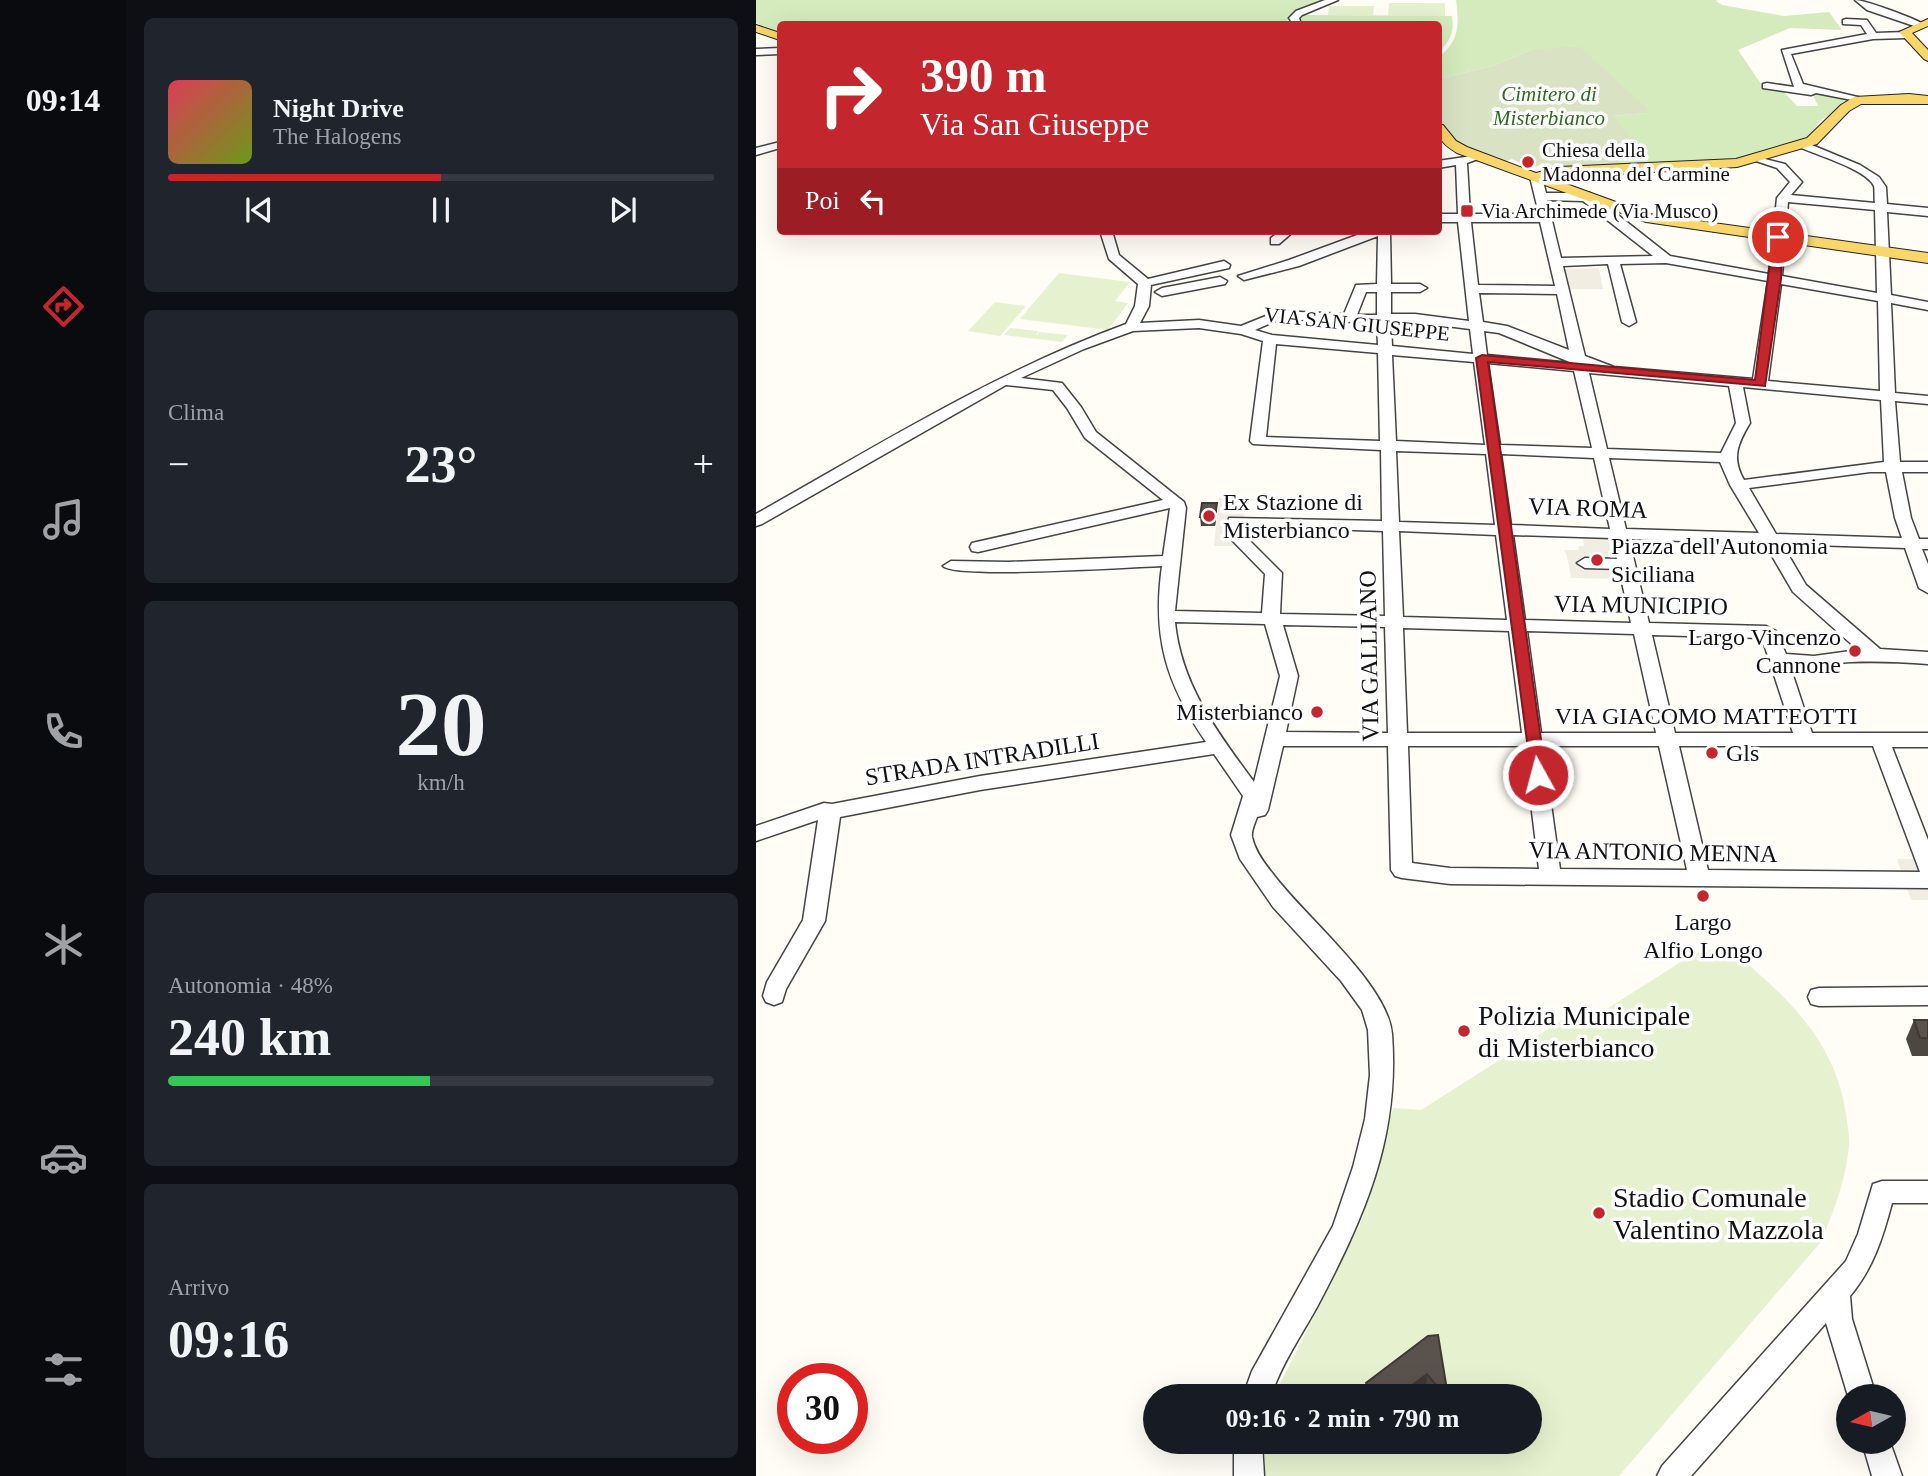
<!DOCTYPE html>
<html lang="it">
<meta charset="utf-8">
<style>
:root{--surface:#171b24;--page:#20242c;--text:#f1f3f6;--muted:#9ea1a6;--line:#363941;--accent:#c4262e}
body{margin:0;font-family:"Times New Roman",serif;background:var(--page);color:var(--text);height:100vh;display:flex;flex-direction:column;font-size:26px;white-space:nowrap}
*{box-sizing:border-box;margin:0}
p{font-size:23px;color:var(--muted)}
.icon{flex:none;width:38px;height:38px;fill:none;stroke:currentColor;stroke-width:2;stroke-linecap:round;stroke-linejoin:round}
.map{position:relative;flex:1;overflow:hidden}
.panel{display:flex;flex-direction:column;gap:18px;padding:18px;background:#0d0f14;width:630px}
.panel>*{flex:none}
.hud{position:absolute;left:21px;top:21px;width:665px;height:214px;border-radius:7px;box-shadow:0 7px 28px #0002;background:#c4262e;color:#fff;overflow:hidden}
.needle{width:46px;rotate:262deg}
.controls{position:absolute;left:1080px;top:1384px;display:grid;gap:14px}
.controls a{display:grid;place-items:center;width:70px;height:70px;border-radius:50%;background:var(--surface);box-shadow:0 7px 28px #0002;font-size:35px}
.speed{position:absolute;left:21px;top:1363px;display:flex;gap:14px;font-size:35px;font-weight:700;text-align:center}
.speed>*{display:grid;place-content:center;width:91px;height:91px;border-radius:50%;background:var(--surface);box-shadow:0 7px 28px #0002;line-height:1}
.speed .limit{border:10px solid #d22;background:#fff;color:#111}
.pin{position:absolute;display:grid;place-items:center;width:60px;height:60px;color:#fff;margin:-30px;border:4px solid #fff;border-radius:50%;box-shadow:0 2px 7px #0007}
.me{position:absolute;width:77px;margin:-38px;rotate:353deg;stroke-linejoin:round;filter:drop-shadow(0 0 5px #0008)}
.turn{display:flex;align-items:center;gap:24px;height:147px;padding:0 28px;font-size:32px}
.turn .icon{width:91px;height:91px;stroke-width:2.5}
.turn b{display:block;font-size:49px;line-height:60px}
.then{display:flex;align-items:center;height:66px;padding:0 28px;background:#0003;gap:14px;font-size:26px}
.big{font-size:52px;font-weight:800;line-height:1.1}
.panel .card{flex:1;display:flex;flex-direction:column;justify-content:center;gap:10px;min-width:0;padding:0 24px;border-radius:10px;background:var(--page)}
.panel .dial{align-items:center;gap:0}
.dial b{font-size:91px;line-height:1}
.song{display:flex;align-items:center;gap:21px}
.cover{width:84px;height:84px;border-radius:10px;background:linear-gradient(135deg,hsl(350 70% 55%),hsl(80 70% 35%))}
.played{height:7px;border-radius:4px;background:linear-gradient(90deg,var(--accent) 50%,var(--line) 50%)}
.keys{display:flex;justify-content:space-around;direction:ltr}
.heat{display:flex;justify-content:space-between;align-items:center;font-size:38px;direction:ltr}
.charge{height:10px;border-radius:5px;background:linear-gradient(90deg,#34c759 48%,var(--line) 0)}
.trip{position:absolute;left:387px;top:1384px;width:399px;height:70px;border-radius:35px;background:var(--surface);box-shadow:0 7px 28px #0002;font-weight:800;line-height:70px;text-align:center}
main{display:flex;flex:1;min-height:0}
.tab-bar{display:flex;flex-direction:column;width:126px;justify-content:space-around;align-items:center;background:#090b0e;color:var(--muted)}
.tab-bar .icon{width:49px;height:49px}
.tab-bar .active{color:var(--accent)}
.tab-bar b{font-size:32px;color:var(--text)}
.map>svg:first-child{display:block}
.green{fill:#d5ebbd}
.cemetery{fill:#d9e3c4}
.pitch{fill:#e6f2cf}
.plaza{fill:#f1ede2}
.lines{fill:none;stroke-linecap:round;stroke-linejoin:round}
.minor-casing{stroke:#444;stroke-width:3}
.major-casing{stroke:#222;stroke-width:2}
.minor{fill:#fff;fill-rule:evenodd}
.major{fill:#f9d66b;fill-rule:evenodd}
.wall{fill:#4d4742}
.shaded-wall{fill:#3f3936}
.building{fill:#5a524d;stroke:#3f3936;stroke-width:2}
.route{fill:#c4262e;stroke:#7f191e;stroke-width:2}
.poi-dot{fill:#c4262e;stroke:#fff;stroke-width:2.5}
.labels{text-anchor:middle;dominant-baseline:central;stroke-width:7;stroke-linejoin:round;paint-order:stroke}
.far-park-label{font-size:21px;font-style:italic;fill:#2f6b1f;stroke:#fff}
.far-poi-label{font-size:21px;fill:#111;stroke:#fff;text-anchor:start}
.far-street-label{font-size:21px;fill:#111;stroke:#fff}
.poi-label{font-size:24px;fill:#111;stroke:#fff;text-anchor:start}
.street-label{font-size:24px;fill:#111;stroke:#fff}
.near-poi-label{font-size:28px;fill:#111;stroke:#fff;text-anchor:start}
</style>
<main>
<nav class="tab-bar">
<b>09:14</b>
<svg class="icon active" aria-label="directions" viewBox="0 0 24 24"><path d="M12 3l9 9-9 9-9-9zM9 14v-3h6M13 9l2 2-2 2"/></svg>
<svg class="icon" aria-label="music" viewBox="0 0 24 24"><path d="M9 18V5l10-2v13"/><circle cx="6" cy="18" r="3"/><circle cx="16" cy="16" r="3"/></svg>
<svg class="icon" aria-label="phone" viewBox="0 0 24 24"><path d="M5 4h4l2 5-3 2q2 4 5 5l2-3 5 2v4C11 20 4 13 5 4z"/></svg>
<svg class="icon" aria-label="climate" viewBox="0 0 24 24"><path d="M12 3v18M4 7l16 10M4 17L20 7"/></svg>
<svg class="icon" aria-label="car" viewBox="0 0 24 24"><path d="M5 17H2v-5l4-1 3-4h7l3 4 3 1v5h-3M9 17h6M6 11h13"/><circle cx="7" cy="17" r="2"/><circle cx="17" cy="17" r="2"/></svg>
<svg class="icon" aria-label="filters" viewBox="0 0 24 24"><path d="M4 7h16M4 17h16"/><circle cx="9" cy="7" r="2"/><circle cx="15" cy="17" r="2"/></svg>
</nav>
<section class="panel">
<div class="card">
<div class="song"><i class="cover"></i><div><b>Night Drive</b><p>The Halogens</p></div></div>
<div class="played"></div>
<div class="keys"><svg class="icon" aria-label="previous" viewBox="0 0 24 24"><path d="M18 5L8 12l10 7zM5 5v14"/></svg><svg class="icon" aria-label="pause" viewBox="0 0 24 24"><path d="M8 5v14M16 5v14"/></svg><svg class="icon" aria-label="next" viewBox="0 0 24 24"><path d="M6 5l10 7-10 7zM19 5v14"/></svg></div>
</div>
<div class="card"><p>Clima</p>
<div class="heat"><a>−</a><b class="big">23°</b><a>+</a></div>
</div>
<div class="card dial"><b>20</b><p>km/h</p></div>
<div class="card"><p>Autonomia · 48%</p><b class="big">240 km</b><div class="charge"></div></div>
<div class="card"><p>Arrivo</p><b class="big">09:16</b></div>
</section>
<div class="map">
<svg width="1172" height="1476" viewBox="0 0 1172 1476">
<rect width="100%" height="100%" fill="#fffdf5"/>
<g class="green">
<polygon points="0,0 572,0 540,11 531,20 536,24 24,24 24,34 0,23"/>
<path d="M700,0h262l-2,1 6,4 62,11 45,-4 13,18 -52,-2 -52,22 23,34 22,7 14,15h21l-6,-13 39,8 -17,13 -12,5 -16,21 -74,21 -112,6 -2,-11h8l-13,-40 32,-3 -114,-63 -36,15 -56,14v-22c21,-16 20,-33 17,-57z"/>
<path d="M545,15l151,1c3,16 -3,26 -13,36l-1,-28h-136l-3,-3z"/>
</g>
<polygon class="cemetery" points="809,47 824,47 892,109 889,113 857,116 891,156 863,156 864,167 804,169 792,163 775,168 756,159 745,163 697,140 683,122 683,79 739,65 775,50"/>
<g class="pitch">
<polygon points="633,3 689,3 689,16 632,16"/>
<polygon points="573,6 618,6 617,16 572,15"/>
<polygon points="303,273 374,282 359,301 372,303 352,330 264,319"/>
<polygon points="239,302 270,306 244,336 212,331"/>
<polygon points="254,328 282,331 280,336 283,332 312,335 306,342 248,335"/>
<path d="M971,947c56,46 108,91 119,167 1,10 4,21 3,32 -3,33 -15,66 -29,97l-201,233h-354v-34h265v-46h-256l88,-176 31,-112 28,2 151,-96 11,10 112,-71z"/>
</g>
<g class="plaza">
<polygon points="843,268 847,289 806,289 802,269"/>
<polygon points="463,497 490,497 488,516 495,527 493,540 481,546 458,546"/>
<polygon points="826,532 863,534 874,579 815,578 811,556 808,550 823,550 822,546 828,546"/>
<polygon points="1141,859 1172,859 1172,900 1155,900"/>
</g>
<g class="lines">
<defs>
<g id="minor">
<polygon points="569,0 582,0 546,15 543,18 545,24 537,24 533,18 540,11"/>
<path d="M1099,0c10,0 61,19 70,25l-8,2 -50,-17z"/>
<polygon points="1090,19 1111,20 1120,33 1150,32 1155,35 1150,38 1117,39 1035,54 1047,84 1106,98 1106,102 1060,93 1055,95 1007,88 1007,84 1011,83 1038,87 1026,50 1111,34 1105,25 1087,24 1087,20"/>
<polygon points="24,48 24,54 0,55 0,49"/>
<polygon points="24,142 24,148 0,155 0,148"/>
<path d="M1043,143h8l53,22 19,12 7,10 1,17 41,4v8l-41,-4 4,83 37,7v8l-37,-7 4,90 33,3v8l-33,-3 5,61h28v10h-26l9,46 8,21h9v10h-6l6,15v29l-9,-5 -14,-40 -123,-4 24,41 74,64 48,3v12c-26,-2 -51,-3 -77,-2 -21,1 -39,6 -61,4l22,67h116v14h-36l36,93v48l-478,-4 -48,-6 -7,-2 -4,-6 -3,-124h-105l-15,64 -3,5 -8,2c-2,6 -6,14 -5,20 3,14 12,26 21,37 31,42 115,110 119,160 8,104 -28,184 -75,273 -16,29 -36,58 -46,89h-28l9,-25 81,-145 20,-59 12,-48 5,-44 -2,-45 -6,-20 -21,-29 -68,-74 -33,-48 -9,-24 12,-39 -29,-42 -234,36 -140,27 -15,104 -39,68 -4,13 -8,3 -8,-3 -3,-6 4,-14 36,-62 15,-100 -62,21v-15l68,-23 8,1 148,-28 226,-34c-40,-59 -54,-105 -44,-176 -30,1 -208,13 -219,0l8,-5 57,1 155,-6 7,-48 -192,44 -6,-1 -2,-4 2,-4 191,-43 -78,-62 -18,-30 -14,-18 -47,-5 -244,139 -6,2v-12c121,-68 239,-142 370,-190l9,-18 3,-22 -29,-25 -9,-28h12l7,24 29,24 76,-18 6,4 -1,3 -78,17 -2,21 -9,17 59,-3 42,6 37,-15 66,3 12,-29 21,-1 1,-48 -79,30 -55,14 -6,-4 51,-16 79,-29h22l1,53h29l7,4 -7,4h-29v22h24l54,7 -11,-99h-20v-8h20l-2,-49 -18,3v-7l34,-5 6,3 -11,4 3,51h69l-9,-37 6,-3 6,3 4,16h44l80,63 99,18 8,-76 13,-16 -13,-14 -24,-8v-4l32,8 17,18 -11,13 84,8c-1,-5 0,-12 -1,-17 -8,-17 -58,-31 -75,-39zM791,200l36,1 70,55 -92,2zM1032,202l87,8 2,83 -95,-17zM715,222h69l15,64 -77,-1zM910,263l102,18 -15,98 -139,-12 -29,-11 -22,-90 45,-2 14,58 7,4 7,-4 -16,-58zM1025,284l97,17 2,90 -112,-10zM610,292h11v23h-20zM723,293l78,1 12,56 -62,-24 -24,-4zM524,319l97,4 1,22 -106,-10 -17,-5zM635,322h24l55,7 3,25 -81,-8zM443,328l42,6 22,7 -13,100 3,3 128,6 1,71 -153,-3 -3,16 39,40 -3,39 -87,-2 11,-103 -2,-6 -88,-70 -15,-25 -19,-24 -41,-5 63,-29 49,-18zM728,331l15,2 73,30 -85,-8zM520,344l102,9 2,88 -114,-4zM636,355l82,7 11,83 -89,-4zM732,363l86,8 18,77 -92,-3zM833,373l140,13 7,37 -15,30 -114,-4zM987,387l138,13 3,62 -140,18c-13,-22 -6,-37 6,-57zM640,451l90,3 9,71 -96,-3zM745,454l93,4 16,71 -99,-4zM853,458l111,4 10,23 29,48 -133,-4zM1114,472h16l9,46 7,20 -126,-4 -27,-46zM487,526l140,5 2,85 -105,-2 2,-41 -40,-40zM643,531l97,4 11,85 -104,-3zM757,535l99,3 5,21 -32,-1 -8,5 8,5 34,1 12,54 -106,-3zM873,539l136,5 28,48 65,58 -44,6 -28,-2 -10,-23 -10,-5 -117,-3zM419,622l90,2 15,52 -26,106c-36,-49 -73,-97 -79,-160zM527,625l102,2 3,106 -102,-1 12,-56zM647,628l106,3 13,102h-115zM771,631l107,3 22,99h-115zM896,635l110,3 31,95h-118zM652,746h116l15,123 -89,-1 -38,-5zM787,746h116l28,124 -127,-1zM923,746h194l47,126 -212,-2z"/>
<polygon points="524,231 538,231 523,244 515,244 515,238"/>
<polygon points="464,277 471,281 469,284 406,296 399,292 406,288"/>
<polygon points="1172,987 1172,1005 1063,1006 1055,1004 1052,997 1055,990 1063,988"/>
<path d="M1126,1181h46v22h-36c-9,34 -19,66 -42,93l2,23 24,77h-28l-22,-73 -135,153h-34l5,-10 184,-205 12,-27 15,-50z"/>
<polygon points="478,1442 506,1442 508,1476 478,1476"/>
<polygon points="1106,1442 1134,1442 1146,1476 1116,1476"/>
</g>
<g id="major">
<polygon points="1172,19 1172,26 1156,33 1172,50 1172,61 1168,59 1143,32"/>
<polygon points="0,25 24,33 24,40 0,32"/>
<path d="M1153,94l19,2v8h-67l-12,7 -32,33 -80,23 -187,11 99,36 279,39v10l-282,-41 -189,-69c-13,-8 -19,-13 -19,-29l5,1 13,16 11,6 69,26 23,-6 177,-8 71,-21 34,-33 13,-8z"/>
</g>
</defs>
<use href="#minor" class="minor-casing"/>
<use href="#major" class="major-casing"/>
<use href="#minor" class="minor"/>
<use href="#major" class="major"/>
</g>
<g class="wall">
<polygon points="461,503 461,512 459,526 445,526 444,517"/>
<polygon points="1158,1020 1172,1020 1172,1056 1156,1056 1150,1039"/>
<polygon points="672,1336 692,1396 678,1396 670,1386 656,1396 610,1396 609,1395 610,1383"/>
</g>
<g class="shaded-wall">
<polygon points="461,503 461,512 459,526 459,517"/>
<polygon points="671,1374 670,1386 656,1396 641,1396"/>
</g>
<g class="building">
<polygon points="446,503 461,503 459,517 444,517"/>
<polygon points="1158,1020 1172,1020 1172,1038 1164,1038"/>
<polygon points="682,1335 692,1396 689,1396 671,1374 641,1396 620,1396 610,1383 672,1336"/>
</g>
<polygon class="route" points="1022,234 1027,237 1025,279 1009,386 732,362 790,775 782,781 776,779 720,358 726,355 999,380 1017,237"/>
<g class="poi-dot">
<circle cx="772" cy="162" r="7"/>
<rect x="704" y="204" width="14" height="14" rx="3.5"/>
<circle cx="453" cy="516" r="7"/>
<circle cx="841" cy="560" r="7"/>
<circle cx="1099" cy="651" r="7"/>
<circle cx="561" cy="712" r="7"/>
<circle cx="956" cy="753" r="7"/>
<circle cx="947" cy="896" r="7"/>
<circle cx="708" cy="1031" r="7"/>
<circle cx="843" cy="1213" r="7"/>
</g>
<g class="labels">
<g class="far-park-label">
<text x="793" y="94">Cimitero di<tspan x="793" dy="24">Misterbianco</tspan></text>
</g>
<g class="far-poi-label">
<text x="786" y="150">Chiesa della<tspan x="786" dy="24">Madonna del Carmine</tspan></text>
<text x="725" y="211">Via Archimede (Via Musco)</text>
</g>
<g class="far-street-label">
<text transform="translate(601 324) rotate(6)">VIA SAN GIUSEPPE</text>
</g>
<g class="poi-label">
<text x="467" y="502">Ex Stazione di<tspan x="467" dy="28">Misterbianco</tspan></text>
<text x="855" y="546">Piazza dell'Autonomia<tspan x="855" dy="28">Siciliana</tspan></text>
<text x="1085" y="637" text-anchor="end">Largo Vincenzo<tspan x="1085" dy="28">Cannone</tspan></text>
<text x="547" y="712" text-anchor="end">Misterbianco</text>
<text x="970" y="753">Gls</text>
<text x="947" y="922" text-anchor="middle">Largo<tspan x="947" dy="28">Alfio Longo</tspan></text>
</g>
<g class="street-label">
<text transform="translate(832 508) rotate(2)">VIA ROMA</text>
<text transform="translate(885 605) rotate(1)">VIA MUNICIPIO</text>
<text transform="translate(613 656) rotate(-91)">VIA GALLIANO</text>
<text x="950" y="716">VIA GIACOMO MATTEOTTI</text>
<text transform="translate(226 759) rotate(-9)">STRADA INTRADILLI</text>
<text transform="translate(897 852) rotate(1)">VIA ANTONIO MENNA</text>
</g>
<g class="near-poi-label">
<text x="722" y="1015">Polizia Municipale<tspan x="722" dy="32">di Misterbianco</tspan></text>
<text x="857" y="1197">Stadio Comunale<tspan x="857" dy="32">Valentino Mazzola</tspan></text>
</g>
</g>
</svg>
<div class="controls">
<a><svg class="needle" viewBox="-14 -14 28 28"><path d="M0-13l5 13h-10z" fill="#e53935"/><path d="M0 13l5-13h-10z" fill="#9ea1a6"/></svg></a>
</div>
<div class="speed"><div class="limit">30</div></div>
<div class="pin" style="left:1022px;top:237px;background:#d93025"><svg class="icon" aria-label="arrive" viewBox="0 0 24 24"><path d="M6 21V4h12l-3 4 3 4H6"/></svg></div>
<svg class="me" style="left:782px;top:775px" viewBox="-20 -20 40 40"><circle r="17" fill="#c4262e" stroke="#fff" stroke-width="3"/><path d="M0-11L8 9 0 5-8 9z" fill="#fff"/></svg>
<div class="trip">09:16 · 2 min · 790 m</div>
<div class="hud">
<div class="turn"><svg class="icon" aria-label="right" viewBox="0 0 24 24"><path d="M7 20v-9h11M14 6l5 5-5 5"/></svg><div><b>390 m</b>Via San Giuseppe</div></div>
<div class="then">Poi<svg class="icon" aria-label="left" viewBox="0 0 24 24"><path d="M17 20v-9H6M10 6l-5 5 5 5"/></svg></div>
</div>
</div>
</main>
